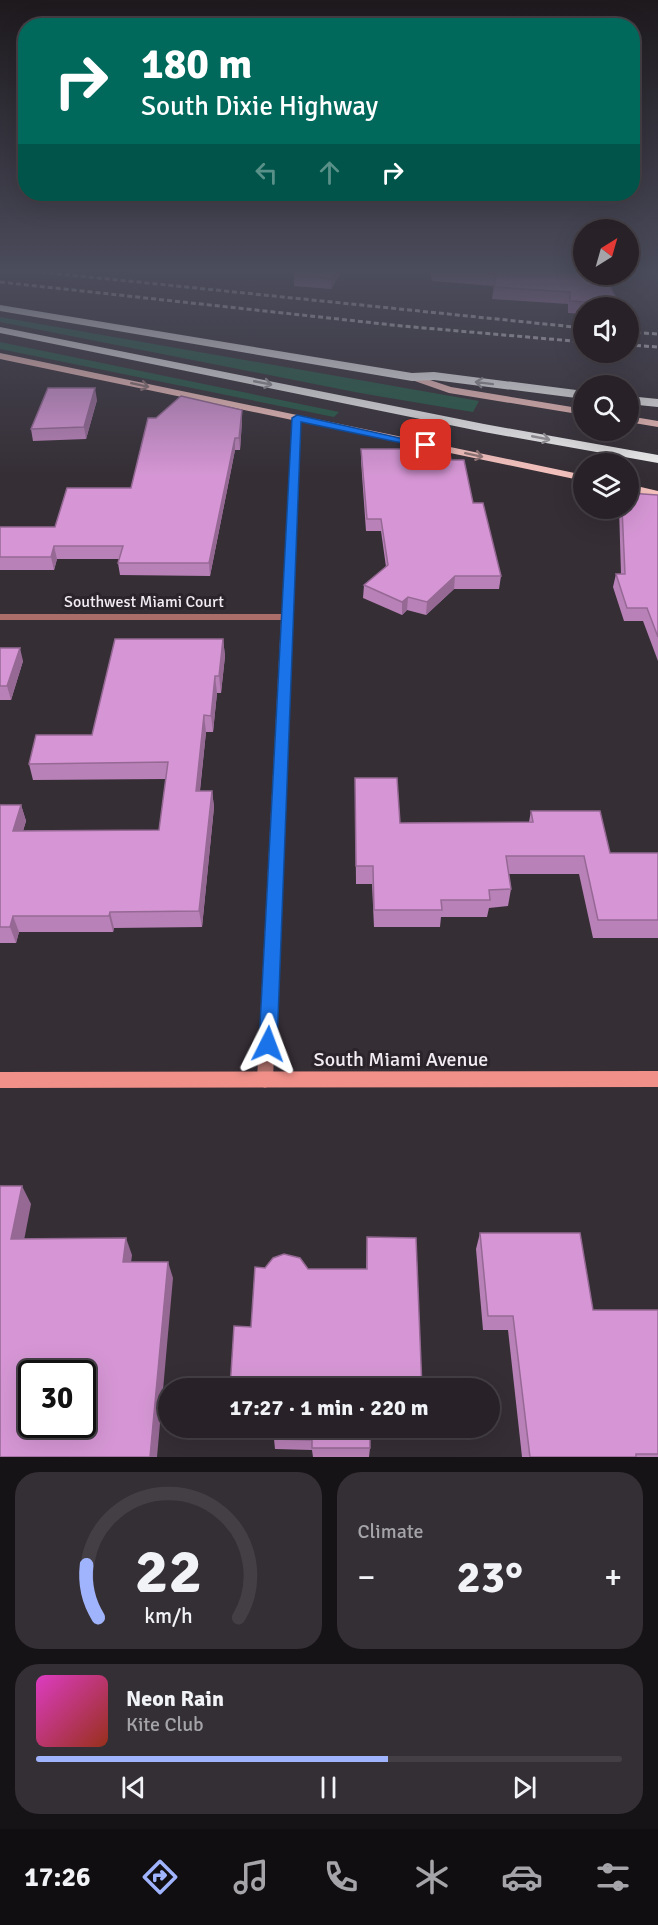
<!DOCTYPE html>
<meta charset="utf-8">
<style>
:root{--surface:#282228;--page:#342f34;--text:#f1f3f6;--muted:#a5a4a8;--line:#443f45;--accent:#a0b3fd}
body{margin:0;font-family:Signika,sans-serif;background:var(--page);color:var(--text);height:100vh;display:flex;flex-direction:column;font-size:22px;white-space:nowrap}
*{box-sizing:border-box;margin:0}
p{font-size:20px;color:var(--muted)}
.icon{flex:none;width:33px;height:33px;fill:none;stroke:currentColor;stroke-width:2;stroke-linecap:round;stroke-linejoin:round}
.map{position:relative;height:1457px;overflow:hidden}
.side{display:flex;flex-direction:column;gap:15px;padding:15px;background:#161316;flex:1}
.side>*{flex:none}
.hud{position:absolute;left:18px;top:18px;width:622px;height:183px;border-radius:24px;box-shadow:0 6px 24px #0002,0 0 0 2px var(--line);background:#00695c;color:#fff;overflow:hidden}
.needle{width:39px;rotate:37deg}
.tools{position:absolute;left:573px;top:219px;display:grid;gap:12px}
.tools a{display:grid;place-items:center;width:66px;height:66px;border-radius:50%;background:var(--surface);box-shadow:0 6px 24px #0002,0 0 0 2px var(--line);font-size:30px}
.speed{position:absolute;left:18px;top:1360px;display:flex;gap:12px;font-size:30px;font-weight:700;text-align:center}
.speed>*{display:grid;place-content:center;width:78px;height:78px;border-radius:50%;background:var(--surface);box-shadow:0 6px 24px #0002,0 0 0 2px var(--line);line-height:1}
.speed .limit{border:3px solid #111;border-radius:9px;background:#fff;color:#111}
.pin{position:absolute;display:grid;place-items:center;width:51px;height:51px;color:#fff;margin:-26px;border-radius:12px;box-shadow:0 3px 9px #0006}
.me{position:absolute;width:66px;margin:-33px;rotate:3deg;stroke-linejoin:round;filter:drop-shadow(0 0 4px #0008)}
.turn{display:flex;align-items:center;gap:21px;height:126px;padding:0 24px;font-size:27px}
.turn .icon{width:78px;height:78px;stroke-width:2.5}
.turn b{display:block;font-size:42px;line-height:51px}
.lanes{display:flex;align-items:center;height:57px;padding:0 24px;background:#0003;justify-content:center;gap:30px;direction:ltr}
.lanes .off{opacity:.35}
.big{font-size:45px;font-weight:800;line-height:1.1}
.side .tile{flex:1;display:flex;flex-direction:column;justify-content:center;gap:9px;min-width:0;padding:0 21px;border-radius:24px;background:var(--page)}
.side .dial{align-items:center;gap:0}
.dial svg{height:156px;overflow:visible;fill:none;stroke:var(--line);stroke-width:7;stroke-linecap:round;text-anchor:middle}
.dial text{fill:var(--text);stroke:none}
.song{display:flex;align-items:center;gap:18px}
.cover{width:72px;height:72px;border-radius:9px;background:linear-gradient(135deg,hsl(310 70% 55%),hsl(10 70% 35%))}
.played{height:6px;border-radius:3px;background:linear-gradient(90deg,var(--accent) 60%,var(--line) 60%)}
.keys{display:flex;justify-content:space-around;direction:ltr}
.heat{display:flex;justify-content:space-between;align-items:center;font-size:33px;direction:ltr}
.side .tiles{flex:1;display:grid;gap:15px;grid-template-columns:1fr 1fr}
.tile:last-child{grid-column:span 2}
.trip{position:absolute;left:158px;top:1378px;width:342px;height:60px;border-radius:30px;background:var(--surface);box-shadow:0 6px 24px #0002,0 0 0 2px var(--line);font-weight:800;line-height:60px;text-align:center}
.tabs{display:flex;height:96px;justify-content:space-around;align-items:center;background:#100e10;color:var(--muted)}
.tabs .icon{width:42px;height:42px}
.tabs .on{color:var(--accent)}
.tabs b{font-size:27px;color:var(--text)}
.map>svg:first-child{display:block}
.green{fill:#255b45}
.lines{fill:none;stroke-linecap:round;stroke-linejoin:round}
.street{fill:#ab6e69;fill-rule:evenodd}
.secondary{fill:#f09089;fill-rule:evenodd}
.primary{fill:#f6c3be;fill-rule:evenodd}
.highway{fill:#f1f1f1;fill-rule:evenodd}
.rail{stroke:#d5d0d5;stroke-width:3;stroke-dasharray:5 3;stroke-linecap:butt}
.wall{fill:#b881b7}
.shaded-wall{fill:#966995}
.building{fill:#d696d5;stroke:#966995;stroke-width:1.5;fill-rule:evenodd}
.oneway{stroke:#989598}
.oneway2{stroke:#907474}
.route{fill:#1a73e8;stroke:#114b97;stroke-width:1.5}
.labels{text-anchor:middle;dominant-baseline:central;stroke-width:6;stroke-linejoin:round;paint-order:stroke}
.street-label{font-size:16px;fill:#f2edf2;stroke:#2b242b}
.near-street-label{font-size:20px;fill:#f2edf2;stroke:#2b242b}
</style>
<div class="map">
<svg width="658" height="1457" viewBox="0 0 658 1457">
<rect width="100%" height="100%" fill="#352e35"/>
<g class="green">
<polygon points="0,317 479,401 473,412 360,393 0,322"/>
<polygon points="0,342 339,412 334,417 0,349"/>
</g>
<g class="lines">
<polygon class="street" points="293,416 300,418 273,1080 271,1085 265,1088 259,1085 257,1080 281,620 0,620 0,614 282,614"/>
<polygon class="secondary" points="658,1071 658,1087 0,1088 0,1072"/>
<g class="primary">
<polygon points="0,353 584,475 584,481 0,359"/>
<polygon points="412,374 451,387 584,409 584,415 449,393 409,379 407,377"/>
<polygon points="628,416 658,421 658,427 628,422"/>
<polygon points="628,484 658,491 658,497 628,491"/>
</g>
<g class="highway">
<polygon points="0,305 412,373 434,372 584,391 584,399 434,380 412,381 0,311"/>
<polygon points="0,327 484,424 658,455 658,463 484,432 0,333"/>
<polygon points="628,396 658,399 658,407 628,404"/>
</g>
<g class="rail">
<polyline points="41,272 584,328"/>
<polyline points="0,282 402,326 584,342"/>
<polyline points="628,332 658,334"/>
<polyline points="628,345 658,347"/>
</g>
</g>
<g class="wall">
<polygon points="341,272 331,289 294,286 294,275"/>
<polygon points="430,272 584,272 619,304 619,308 584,308 584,314 568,313 568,304 492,299 494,286 432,281"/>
<polygon points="97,400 86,439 33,441 31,429"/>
<polygon points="242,421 240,450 235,450 210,576 120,575 118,563 119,559 57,559 54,570 0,570 0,527 55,527 131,488"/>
<polygon points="361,449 451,460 473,503 501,576 499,589 454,589 426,615 407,610 402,615 363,598 364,585 386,567 381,531 366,531 361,461"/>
<polygon points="658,495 658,661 643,621 624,621 613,587 616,574 621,574 619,508 628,508"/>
<polygon points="223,639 225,656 221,693 217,693 213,732 206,732 200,791 212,791 214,807 202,927 114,928 113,932 19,932 16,943 0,943 0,805 21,805 26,821 23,831 159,830 166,779 33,780 29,764 92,735"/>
<polygon points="0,648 23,661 11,700 0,700"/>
<polygon points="355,778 400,823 529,822 531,811 610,853 658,853 658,938 593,938 579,874 509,874 511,889 508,906 489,908 487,917 441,917 440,927 374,927 372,884 356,884"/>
<polygon points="480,1233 593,1310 658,1310 658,1457 522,1457 508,1330 483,1330 476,1249"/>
<polygon points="367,1237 422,1389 251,1327 308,1269 366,1269"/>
<polygon points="274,1428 370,1448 369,1457 313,1457 312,1450 275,1449 274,1439"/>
</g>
<g class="shaded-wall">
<polygon points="335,272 341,272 331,289 331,279"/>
<polygon points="95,388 97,400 86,439 84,427"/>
<polygon points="242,410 242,421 240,450 239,438"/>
<polygon points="235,438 235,450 210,576 209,563"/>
<polygon points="54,546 57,559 54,570 51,557"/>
<polygon points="455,576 454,589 426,615 427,602"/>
<polygon points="408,597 407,610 402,615 402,602"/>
<polygon points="223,639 225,656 221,693 219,676"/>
<polygon points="20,648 23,661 11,700 7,686"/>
<polygon points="215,676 217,693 213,732 211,716"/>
<polygon points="204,715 206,732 198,807 196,791"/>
<polygon points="212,791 214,807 202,927 199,911"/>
<polygon points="21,805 26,821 18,847 13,831"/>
<polygon points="110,912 114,928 113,932 109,916"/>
<polygon points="13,916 19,932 16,943 10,927"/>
<polygon points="22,1186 31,1204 21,1256 11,1239"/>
<polygon points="126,1238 132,1255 129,1279 123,1262"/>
<polygon points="168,1262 173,1278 157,1457 150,1457"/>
</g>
<g class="building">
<polygon points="295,272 335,272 331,279 294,275"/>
<polygon points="472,272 584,272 584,274 604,274 619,304 570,301 570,292 494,287 496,274"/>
<polygon points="48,388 95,388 84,427 31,429"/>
<polygon points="181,396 242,410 239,438 235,438 209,563 118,563 123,546 54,546 51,557 0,557 0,527 55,527 67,488 131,488 148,418 156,418"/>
<polygon points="361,449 449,449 451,460 464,460 473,503 483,503 501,576 455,576 427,602 408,597 402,602 364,585 388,565 381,519 367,519"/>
<polygon points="628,493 658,495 658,637 647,608 627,608 616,574 625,574 622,508 628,508"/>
<polygon points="115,639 223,639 219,676 215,676 211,716 204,715 196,791 212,791 199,911 110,912 109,916 13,916 10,927 0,927 0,805 21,805 13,831 159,830 168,762 29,764 36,735 92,735"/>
<polygon points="0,648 20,648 7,686 0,686"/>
<polygon points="355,778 397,778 400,823 533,822 531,811 600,811 610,853 658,853 658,920 598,920 584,856 506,856 511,889 489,890 490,900 441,900 442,910 374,910 373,866 356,866"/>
<path d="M0,1186h22l-11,53 115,-1 -3,24h45l-18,195h-150zM32,1374h50v51h-50z"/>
<polygon points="480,1233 580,1233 593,1310 658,1310 658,1454 636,1454 636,1457 530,1457 513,1316 488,1316"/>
<polygon points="367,1237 416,1238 422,1389 230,1389 234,1326 251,1327 255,1267 265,1268 273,1258 284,1254 300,1258 308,1269 367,1269"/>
<polygon points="274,1428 370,1428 370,1448 312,1448 312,1440 274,1439"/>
</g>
<defs><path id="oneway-shaft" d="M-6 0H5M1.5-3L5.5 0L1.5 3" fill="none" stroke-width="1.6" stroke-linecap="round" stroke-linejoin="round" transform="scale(1.5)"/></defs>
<g class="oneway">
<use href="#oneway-shaft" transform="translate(263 383) rotate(11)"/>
<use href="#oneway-shaft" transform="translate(484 383) rotate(-173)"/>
<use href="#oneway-shaft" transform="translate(541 438) rotate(11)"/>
</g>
<g class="oneway2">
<use href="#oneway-shaft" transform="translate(140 385) rotate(12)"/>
<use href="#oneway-shaft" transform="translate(474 455) rotate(12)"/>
</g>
<linearGradient id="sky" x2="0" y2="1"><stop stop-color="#1d191d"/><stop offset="0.57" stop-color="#4b4c5c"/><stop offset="1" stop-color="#4b4c5c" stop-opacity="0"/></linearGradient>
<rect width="658" height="476" fill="url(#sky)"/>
<polygon class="route" points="297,415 431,445 426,448 301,422 277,1044 274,1049 268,1052 261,1049 259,1044 292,418"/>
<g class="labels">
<g class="street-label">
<text x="144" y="602">Southwest Miami Court</text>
</g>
<g class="near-street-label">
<text x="401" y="1059">South Miami Avenue</text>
</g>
</g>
</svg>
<div class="tools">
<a><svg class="needle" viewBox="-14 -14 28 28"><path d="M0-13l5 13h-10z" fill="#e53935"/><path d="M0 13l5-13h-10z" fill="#a5a4a8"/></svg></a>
<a><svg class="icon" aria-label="sound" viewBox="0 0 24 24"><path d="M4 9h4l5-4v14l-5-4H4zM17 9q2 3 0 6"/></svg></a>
<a><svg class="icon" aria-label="search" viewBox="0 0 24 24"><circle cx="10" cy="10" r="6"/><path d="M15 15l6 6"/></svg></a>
<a><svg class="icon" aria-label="layers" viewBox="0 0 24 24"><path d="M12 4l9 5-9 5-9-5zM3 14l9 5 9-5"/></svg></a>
</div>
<div class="speed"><div class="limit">30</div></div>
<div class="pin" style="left:426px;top:445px;background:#d93025"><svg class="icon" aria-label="arrive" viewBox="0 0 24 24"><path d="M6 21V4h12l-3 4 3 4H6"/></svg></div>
<svg class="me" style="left:268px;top:1044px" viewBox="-20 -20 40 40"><path d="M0-17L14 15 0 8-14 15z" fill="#1a73e8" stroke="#fff" stroke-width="4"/></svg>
<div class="trip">17:27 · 1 min · 220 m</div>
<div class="hud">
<div class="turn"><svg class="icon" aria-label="right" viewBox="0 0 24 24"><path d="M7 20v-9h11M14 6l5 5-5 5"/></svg><div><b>180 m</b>South Dixie Highway</div></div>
<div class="lanes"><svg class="icon off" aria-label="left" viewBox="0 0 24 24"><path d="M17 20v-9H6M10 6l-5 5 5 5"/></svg><svg class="icon off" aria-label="ahead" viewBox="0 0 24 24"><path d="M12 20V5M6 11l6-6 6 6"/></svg><svg class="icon" aria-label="right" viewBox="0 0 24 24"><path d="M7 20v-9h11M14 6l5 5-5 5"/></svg></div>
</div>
</div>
<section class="side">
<div class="tiles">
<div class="tile dial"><svg viewBox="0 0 100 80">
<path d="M14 69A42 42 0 1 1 86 69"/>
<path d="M14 69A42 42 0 0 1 8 42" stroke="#a0b3fd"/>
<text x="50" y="56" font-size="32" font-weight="700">22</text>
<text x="50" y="72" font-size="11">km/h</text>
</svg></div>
<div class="tile"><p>Climate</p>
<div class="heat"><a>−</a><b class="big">23°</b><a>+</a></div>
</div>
<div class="tile">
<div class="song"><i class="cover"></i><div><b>Neon Rain</b><p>Kite Club</p></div></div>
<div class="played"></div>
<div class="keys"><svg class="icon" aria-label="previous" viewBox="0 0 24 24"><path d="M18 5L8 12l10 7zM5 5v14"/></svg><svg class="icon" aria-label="pause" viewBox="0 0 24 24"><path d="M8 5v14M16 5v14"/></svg><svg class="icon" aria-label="next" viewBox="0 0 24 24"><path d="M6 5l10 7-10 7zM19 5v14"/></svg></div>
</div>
</div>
</section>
<nav class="tabs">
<b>17:26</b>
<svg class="icon on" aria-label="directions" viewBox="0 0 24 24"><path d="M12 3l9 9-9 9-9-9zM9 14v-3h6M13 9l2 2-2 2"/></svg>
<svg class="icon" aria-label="music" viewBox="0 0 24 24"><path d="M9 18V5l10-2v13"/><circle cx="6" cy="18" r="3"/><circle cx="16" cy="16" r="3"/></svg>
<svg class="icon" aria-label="phone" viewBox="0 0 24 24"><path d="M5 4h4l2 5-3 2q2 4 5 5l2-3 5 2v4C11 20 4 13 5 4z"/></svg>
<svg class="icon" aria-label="climate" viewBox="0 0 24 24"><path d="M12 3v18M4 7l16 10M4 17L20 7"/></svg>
<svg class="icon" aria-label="car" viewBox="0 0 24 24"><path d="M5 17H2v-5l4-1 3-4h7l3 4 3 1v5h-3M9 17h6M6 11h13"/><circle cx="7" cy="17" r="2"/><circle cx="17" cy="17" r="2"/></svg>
<svg class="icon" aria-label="filters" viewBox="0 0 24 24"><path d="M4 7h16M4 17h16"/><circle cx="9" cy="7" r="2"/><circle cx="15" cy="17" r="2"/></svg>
</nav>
